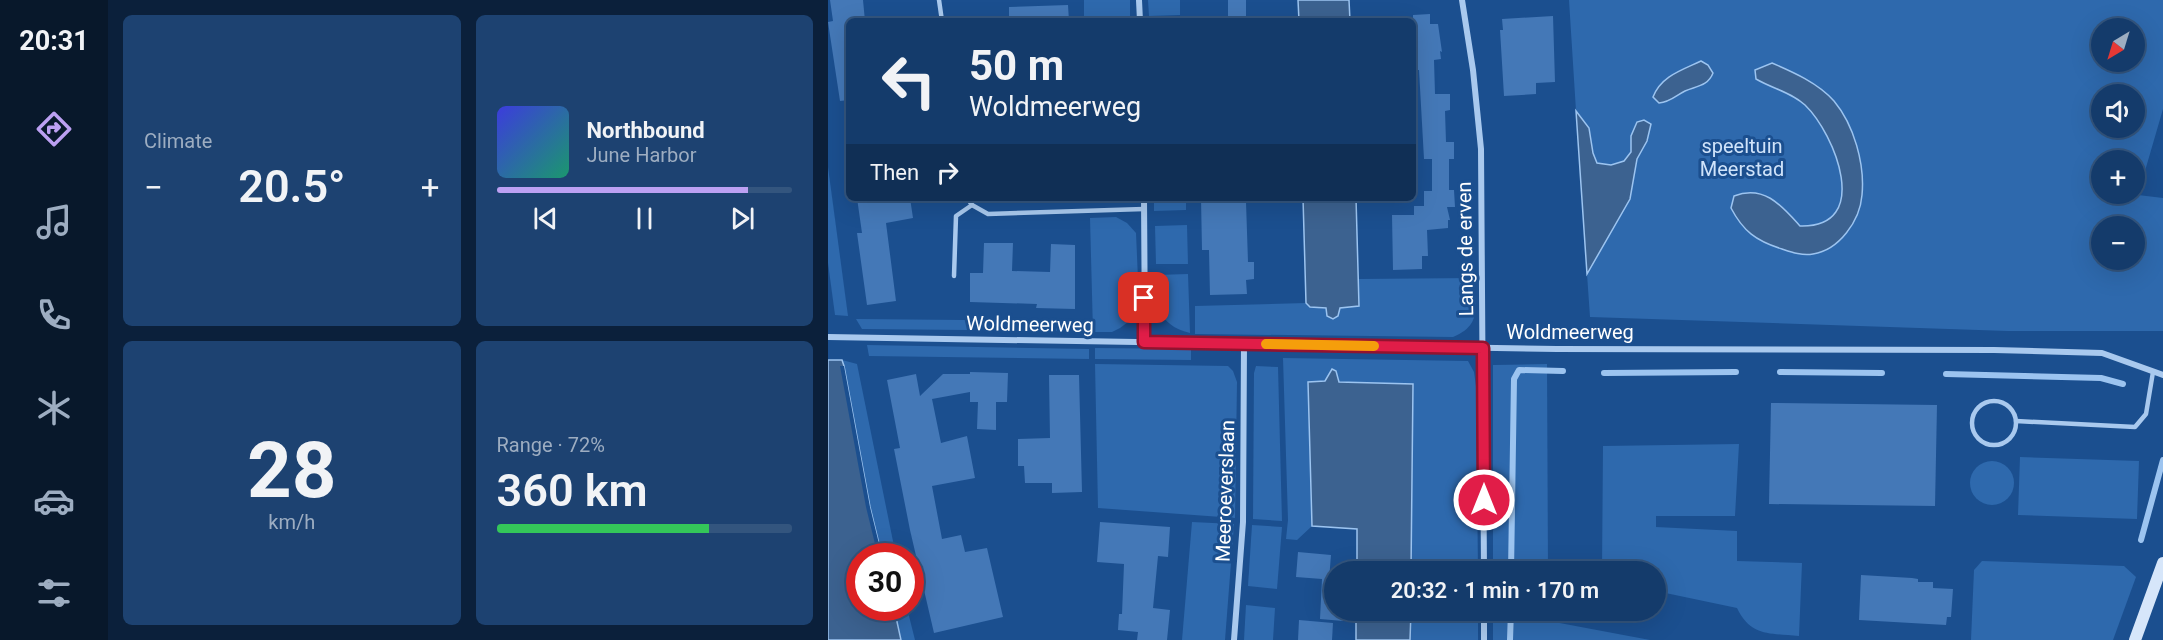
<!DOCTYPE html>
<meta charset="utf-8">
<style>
:root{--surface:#143b6b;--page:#1d4271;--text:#f1f3f6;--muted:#9dadc1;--line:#33557e;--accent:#bca0f2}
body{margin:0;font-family:Roboto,sans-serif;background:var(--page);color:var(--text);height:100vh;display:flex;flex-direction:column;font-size:22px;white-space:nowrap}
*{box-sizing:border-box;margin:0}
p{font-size:20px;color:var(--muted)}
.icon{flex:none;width:33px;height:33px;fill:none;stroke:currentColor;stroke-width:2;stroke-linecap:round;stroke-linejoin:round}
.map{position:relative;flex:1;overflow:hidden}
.panel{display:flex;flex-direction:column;gap:15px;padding:15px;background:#0b203b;width:720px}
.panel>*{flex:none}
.top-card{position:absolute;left:18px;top:18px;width:570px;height:183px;border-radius:9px;box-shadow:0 6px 24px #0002,0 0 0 2px var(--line);background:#143b6b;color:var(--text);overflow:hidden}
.needle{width:39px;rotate:218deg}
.buttons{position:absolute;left:1263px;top:18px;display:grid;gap:12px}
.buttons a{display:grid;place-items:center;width:54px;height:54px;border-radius:50%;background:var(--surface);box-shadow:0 6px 24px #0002,0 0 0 2px var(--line);font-size:30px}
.speed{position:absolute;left:18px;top:543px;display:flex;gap:12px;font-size:30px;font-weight:700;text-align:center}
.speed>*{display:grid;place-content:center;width:78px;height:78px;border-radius:50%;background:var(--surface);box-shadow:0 6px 24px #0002,0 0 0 2px var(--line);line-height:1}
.speed .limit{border:9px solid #d22;background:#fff;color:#111}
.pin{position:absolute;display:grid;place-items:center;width:51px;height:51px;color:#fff;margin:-26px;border-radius:12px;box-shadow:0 3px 9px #0006}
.me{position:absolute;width:66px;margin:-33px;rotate:0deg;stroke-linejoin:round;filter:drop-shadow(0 0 4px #0008)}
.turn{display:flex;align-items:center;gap:21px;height:126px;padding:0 24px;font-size:27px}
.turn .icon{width:78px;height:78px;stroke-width:2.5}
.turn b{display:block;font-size:42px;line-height:51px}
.then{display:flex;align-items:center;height:57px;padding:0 24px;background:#0003;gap:12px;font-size:22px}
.big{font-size:45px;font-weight:600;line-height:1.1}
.panel .card{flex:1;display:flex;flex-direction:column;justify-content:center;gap:9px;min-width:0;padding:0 21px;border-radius:9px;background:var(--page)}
.panel .dial{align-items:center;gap:0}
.dial b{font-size:78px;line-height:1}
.song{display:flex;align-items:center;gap:18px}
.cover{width:72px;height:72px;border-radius:9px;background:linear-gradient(135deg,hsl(240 70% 55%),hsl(160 70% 35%))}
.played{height:6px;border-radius:3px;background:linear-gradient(90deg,var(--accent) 85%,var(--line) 85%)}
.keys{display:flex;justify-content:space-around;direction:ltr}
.heat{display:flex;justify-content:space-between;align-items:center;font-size:33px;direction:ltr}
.charge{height:9px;border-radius:4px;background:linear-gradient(90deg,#34c759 72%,var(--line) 0)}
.panel .tiles{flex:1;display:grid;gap:15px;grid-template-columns:repeat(2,1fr)}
.trip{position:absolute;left:496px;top:561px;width:342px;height:60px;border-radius:30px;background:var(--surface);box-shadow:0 6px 24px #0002,0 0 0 2px var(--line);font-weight:600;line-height:60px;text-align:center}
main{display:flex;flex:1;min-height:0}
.dock{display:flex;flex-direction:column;width:108px;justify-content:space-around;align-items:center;background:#08182b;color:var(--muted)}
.dock .icon{width:42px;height:42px}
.dock .on{color:var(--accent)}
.dock b{font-size:27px;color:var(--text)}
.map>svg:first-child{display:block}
.green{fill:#2e69ad;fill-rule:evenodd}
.water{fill:#3c6290;stroke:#9cc4f0;stroke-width:1.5}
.pier{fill:#1b4f8f}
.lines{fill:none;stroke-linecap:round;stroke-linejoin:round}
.stream{stroke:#9cc4f0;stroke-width:6}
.building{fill:#4478b7}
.lane{stroke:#a9c9ee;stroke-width:4.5}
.street{stroke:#a9c9ee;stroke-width:6}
.secondary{stroke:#d6e6fa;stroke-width:12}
.route-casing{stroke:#92132f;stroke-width:15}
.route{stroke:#e11d48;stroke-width:10}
.slow{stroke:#f59e0b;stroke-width:10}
.labels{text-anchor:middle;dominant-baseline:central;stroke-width:6;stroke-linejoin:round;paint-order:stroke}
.park-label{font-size:20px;fill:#cfe3fa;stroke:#1b4f8f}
.street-label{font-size:20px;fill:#fff;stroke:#1b4f8f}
</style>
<main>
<nav class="dock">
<b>20:31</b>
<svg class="icon on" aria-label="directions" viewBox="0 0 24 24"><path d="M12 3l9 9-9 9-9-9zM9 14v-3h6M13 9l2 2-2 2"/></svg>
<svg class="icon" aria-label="music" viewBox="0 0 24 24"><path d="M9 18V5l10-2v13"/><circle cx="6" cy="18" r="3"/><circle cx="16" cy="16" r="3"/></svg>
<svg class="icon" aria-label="phone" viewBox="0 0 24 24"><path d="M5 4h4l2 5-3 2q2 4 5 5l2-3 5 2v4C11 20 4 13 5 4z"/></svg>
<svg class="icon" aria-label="climate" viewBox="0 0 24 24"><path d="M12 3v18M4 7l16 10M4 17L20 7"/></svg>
<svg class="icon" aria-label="car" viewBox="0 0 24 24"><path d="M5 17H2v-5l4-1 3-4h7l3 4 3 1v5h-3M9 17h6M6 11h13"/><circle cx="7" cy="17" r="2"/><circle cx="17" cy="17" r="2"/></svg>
<svg class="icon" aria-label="filters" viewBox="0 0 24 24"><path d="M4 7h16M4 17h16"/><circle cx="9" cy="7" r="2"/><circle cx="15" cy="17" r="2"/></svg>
</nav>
<section class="panel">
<div class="tiles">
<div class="card"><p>Climate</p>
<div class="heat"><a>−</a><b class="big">20.5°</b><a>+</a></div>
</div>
<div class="card">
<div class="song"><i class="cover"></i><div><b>Northbound</b><p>June Harbor</p></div></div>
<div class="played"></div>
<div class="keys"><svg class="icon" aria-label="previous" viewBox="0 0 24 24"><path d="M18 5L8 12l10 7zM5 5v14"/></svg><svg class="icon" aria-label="pause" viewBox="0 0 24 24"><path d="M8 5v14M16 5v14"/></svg><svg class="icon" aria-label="next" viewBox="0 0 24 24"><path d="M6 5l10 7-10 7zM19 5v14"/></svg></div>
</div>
<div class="card dial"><b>28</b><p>km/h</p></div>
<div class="card"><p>Range · 72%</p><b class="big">360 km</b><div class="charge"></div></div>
</div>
</section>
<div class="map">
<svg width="1335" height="640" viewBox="0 0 1335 640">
<rect width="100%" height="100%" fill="#1b4f8f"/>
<g class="green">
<rect x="256" y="0" width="46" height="21"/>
<polygon points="320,0 352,0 352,15 321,16"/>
<path d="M741,0h594v109l-25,86 25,3v133h-155l-418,-14 -3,-43 3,-7 -10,-150 -4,-6zM1274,28h32v34h-32zM1274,94h32v34h-32zM1274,160h32v34h-32zM1274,226h32v34h-32z"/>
<polygon points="0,167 20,316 7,315 0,263"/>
<polygon points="326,198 358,198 358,210 326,211"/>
<polygon points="288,217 299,223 308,233 311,302 300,322 292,328 284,332 265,332 262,218"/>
<polygon points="359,225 360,264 328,264 327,226"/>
<path d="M360,274l2,59c-34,-9 -33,-28 -34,-58z"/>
<path d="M646,278c1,27 9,47 -21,59l-258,-3v-28l111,-3c12,10 39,4 53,3v-27z"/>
<polygon points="28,319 259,321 259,331 34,329"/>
<polygon points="39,345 261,349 261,359 41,356"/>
<polygon points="267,348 363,349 363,360 267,359"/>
<polygon points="455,358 640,361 646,372 648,386 650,571 583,571 585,384 511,382 510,376 497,381 480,382 484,526 469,540 458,539 460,520"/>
<polygon points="14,360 29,364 68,556 54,556 42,507"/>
<polygon points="267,364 400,366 405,371 409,382 407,518 270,508"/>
<polygon points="719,364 720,571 665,571 665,365"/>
<polygon points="428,366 450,367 454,521 425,519 426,373"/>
<path d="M911,444l-4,72h-79v11l81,4v30l65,2 -3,73c-29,-3 -48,1 -62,-28l-81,-17v-19l-54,-1 1,-125z"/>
<polygon points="1192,457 1311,461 1309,519 1190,515"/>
<circle cx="1164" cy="483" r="22"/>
<polygon points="364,522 406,524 397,640 354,640"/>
<polygon points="424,525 454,527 449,589 420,586"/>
<polygon points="1154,561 1296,566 1308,577 1285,640 1143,640 1146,570"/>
<polygon points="418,605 447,608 445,640 416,640"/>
<polygon points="66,608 79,608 87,640 73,640"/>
<polygon points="583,611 650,611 650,640 582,640"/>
<polygon points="665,611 720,611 721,621 822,640 665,640"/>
</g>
<g class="water">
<polygon points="470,0 521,0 522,21 471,21"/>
<path d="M873,61l7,4 5,8c-5,13 -16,13 -28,18 -10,5 -14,11 -26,12l-6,-6c8,-21 29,-27 48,-36z"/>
<path d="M944,63c21,9 46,20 62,38 20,24 31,63 28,94 -2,26 -23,55 -49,59 -11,2 -22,-2 -31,-5 -26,-8 -39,-18 -51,-41l3,-12c30,-12 48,10 66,30 73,2 35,-92 5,-121 -14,-13 -32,-16 -49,-26l-1,-9z"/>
<polygon points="748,111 761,128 765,153 769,163 783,165 796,161 803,152 803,136 809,122 816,120 823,124 819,141 809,159 802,199 759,274"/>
<polygon points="475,198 528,198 531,306 512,308 510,316 505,319 499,316 498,308 482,307 478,303"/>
<polygon points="0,360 14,360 16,366 42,507 54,556 32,556 32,608 66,608 73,640 0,640"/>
<polygon points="504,369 508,371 511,382 585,384 583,571 529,571 529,529 484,526 480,382 497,381"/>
<polygon points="528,611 583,611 582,640 528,640"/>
</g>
<polygon class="pier" points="12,366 16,366 42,507 54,556 50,556 38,507"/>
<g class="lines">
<g class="stream">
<polyline points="952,372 1054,373"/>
<polyline points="776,373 908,372"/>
<polyline points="1118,374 1273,378 1295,384"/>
<polyline points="1313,540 1335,460"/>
<polyline points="683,572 686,379 691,370 735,371"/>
<polyline points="682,640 683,610"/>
</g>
</g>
<g class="building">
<polygon points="2,0 35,0 37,21 21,21 21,100 12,101 0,22 5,21"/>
<rect x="400" y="0" width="18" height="16"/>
<polygon points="240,5 241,21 181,21 181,7"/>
<polygon points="602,14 602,24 610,24 614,52 612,51 613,59 606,60 607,94 622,94 622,110 617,111 618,142 626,142 626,159 621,159 621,190 626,190 627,207 619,207 622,220 620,220 620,228 599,230 600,256 594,256 594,269 565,270 564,215 586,215 586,206 596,206 596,191 604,191 604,159 596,159 591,70 585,70 585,15"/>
<polygon points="725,16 727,82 708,83 708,94 676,96 672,30 675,30 674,19"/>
<polygon points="29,198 82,198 85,218 58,223 68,301 39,305 29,233 34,233"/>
<polygon points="373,198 410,198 410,202 418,202 420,262 426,262 426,279 418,280 419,294 382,295 381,250 374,250"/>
<polygon points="156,243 185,243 184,271 222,272 223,244 247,245 247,309 208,308 209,304 142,302 142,273 155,273"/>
<polygon points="142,372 180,373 179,402 168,402 168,430 149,429 150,402 142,402 142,392 104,399 113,443 139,436 147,478 104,486 114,539 133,535 137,552 159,548 175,617 106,633 82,530 66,449 72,448 59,380 88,374 92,396 115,374 142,374"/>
<polygon points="221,375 251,375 254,492 224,493 224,483 197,483 196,466 190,466 190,439 222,438"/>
<polygon points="943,403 1109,405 1107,506 941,504"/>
<polygon points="272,522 342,527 340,557 330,556 325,608 342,610 339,640 309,640 310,632 290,630 291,614 294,614 296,564 269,562"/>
<polygon points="470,552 503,555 501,580 507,585 507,610 515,610 515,621 492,619 494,579 468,577"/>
<polygon points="1033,575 1084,578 1090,579 1090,582 1105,582 1105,588 1125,589 1123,617 1119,617 1118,625 1031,620"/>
<polygon points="471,620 505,623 504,640 470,640"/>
</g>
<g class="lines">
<g class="lane">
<polyline points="111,0 114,21"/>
<polyline points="113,20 145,21"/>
<polyline points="139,198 144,205 160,214 316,209"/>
<polyline points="126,276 128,216 144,205"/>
<circle cx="1166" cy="423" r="22"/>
<polyline points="1188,421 1307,427 1318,414 1325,372"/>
</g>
<g class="street">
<polyline points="311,0 312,21"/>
<polyline points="634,0 645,70 653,149 656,572"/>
<polyline points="316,198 317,342"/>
<polyline points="0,337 729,349 1166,350 1274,353 1335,375"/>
<polyline points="656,610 656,640"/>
<polyline points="406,640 415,522 416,344"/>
</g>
<polyline class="secondary" points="1307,640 1335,563"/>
</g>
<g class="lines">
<defs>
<polyline id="route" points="316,298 316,342 655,348 656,500"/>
</defs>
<use href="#route" class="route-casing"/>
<use href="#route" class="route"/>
<polyline class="slow" points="438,344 546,346"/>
</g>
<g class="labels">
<g class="park-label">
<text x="914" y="146">speeltuin<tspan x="914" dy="23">Meerstad</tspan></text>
</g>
<g class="street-label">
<text transform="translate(637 249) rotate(-91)">Langs de erven</text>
<text transform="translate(202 324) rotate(1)">Woldmeerweg</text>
<text x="742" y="332">Woldmeerweg</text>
<text transform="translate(397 491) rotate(-88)">Meeroeverslaan</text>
</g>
</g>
</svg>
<div class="buttons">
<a><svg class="needle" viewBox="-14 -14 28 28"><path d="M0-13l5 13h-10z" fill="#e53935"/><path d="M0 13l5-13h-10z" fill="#9dadc1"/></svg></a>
<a><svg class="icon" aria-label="sound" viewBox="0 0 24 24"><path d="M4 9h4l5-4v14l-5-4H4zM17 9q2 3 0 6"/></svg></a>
<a>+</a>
<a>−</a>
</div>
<div class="speed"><div class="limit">30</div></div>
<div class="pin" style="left:316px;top:298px;background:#d93025"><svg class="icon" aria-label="arrive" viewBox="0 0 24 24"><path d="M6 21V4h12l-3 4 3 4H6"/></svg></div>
<svg class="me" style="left:656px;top:500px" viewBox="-20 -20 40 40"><circle r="17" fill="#e11d48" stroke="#fff" stroke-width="3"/><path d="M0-11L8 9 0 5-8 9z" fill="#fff"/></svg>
<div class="trip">20:32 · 1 min · 170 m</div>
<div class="top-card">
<div class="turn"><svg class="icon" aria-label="left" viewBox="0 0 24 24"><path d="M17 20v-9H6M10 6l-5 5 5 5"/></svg><div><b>50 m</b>Woldmeerweg</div></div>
<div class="then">Then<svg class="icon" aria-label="right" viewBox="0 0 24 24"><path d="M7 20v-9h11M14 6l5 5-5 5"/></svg></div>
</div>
</div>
</main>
